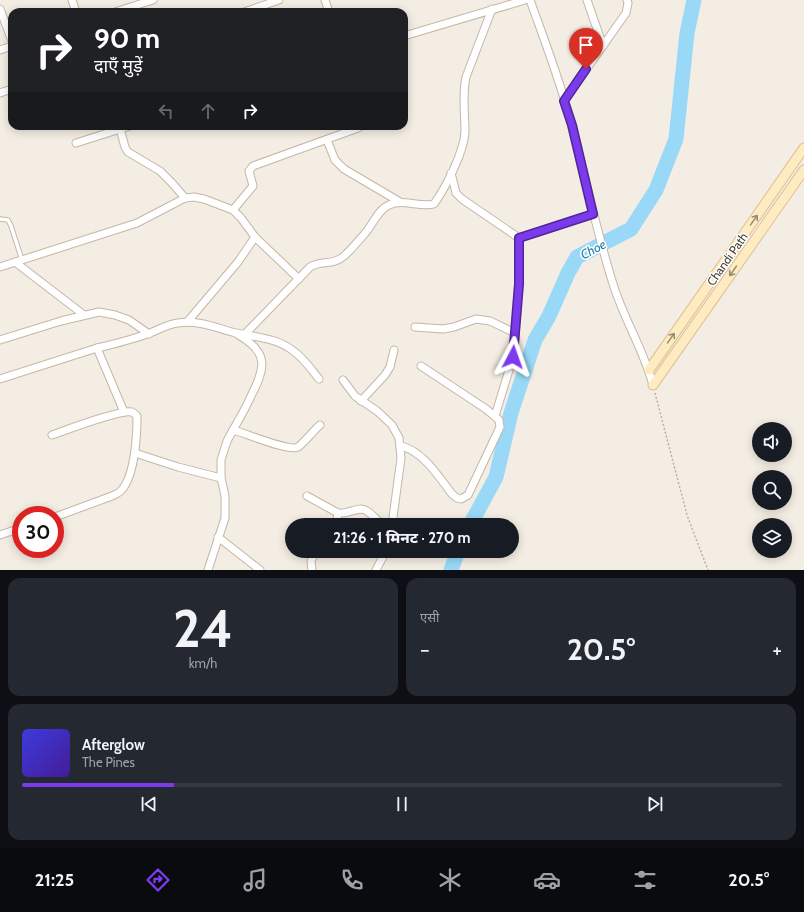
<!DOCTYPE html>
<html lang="hi">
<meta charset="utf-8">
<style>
:root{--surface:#171b24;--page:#242831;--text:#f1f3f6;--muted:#9ea1a6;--line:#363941;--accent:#7c3aed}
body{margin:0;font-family:Cabin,"Noto Sans Devanagari",sans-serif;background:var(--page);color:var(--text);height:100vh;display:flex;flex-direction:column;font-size:15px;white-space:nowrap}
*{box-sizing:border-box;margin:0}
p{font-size:13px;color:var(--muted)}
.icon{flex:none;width:22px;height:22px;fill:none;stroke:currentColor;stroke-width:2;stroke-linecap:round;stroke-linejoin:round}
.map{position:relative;height:570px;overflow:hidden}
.side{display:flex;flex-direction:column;gap:8px;padding:8px;background:#0d0f14;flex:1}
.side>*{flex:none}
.banner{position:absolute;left:8px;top:8px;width:400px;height:122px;border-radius:12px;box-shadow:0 2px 10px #0003;background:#202124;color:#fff;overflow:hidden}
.controls{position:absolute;left:752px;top:422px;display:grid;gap:8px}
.controls a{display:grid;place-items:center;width:40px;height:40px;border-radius:50%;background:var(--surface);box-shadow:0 2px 10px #0003;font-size:20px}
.speed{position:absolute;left:12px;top:506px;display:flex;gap:8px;font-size:20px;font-weight:700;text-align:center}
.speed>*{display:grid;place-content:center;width:52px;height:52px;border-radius:50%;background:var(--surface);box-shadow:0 2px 10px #0003;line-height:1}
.speed .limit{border:6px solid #d22;background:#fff;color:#111}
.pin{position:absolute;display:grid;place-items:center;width:34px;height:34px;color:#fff;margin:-41px -17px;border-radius:50% 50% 50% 0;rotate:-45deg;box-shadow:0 0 4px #0007}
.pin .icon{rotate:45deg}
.me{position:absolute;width:44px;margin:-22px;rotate:4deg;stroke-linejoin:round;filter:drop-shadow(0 0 3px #0008)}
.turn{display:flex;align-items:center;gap:14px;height:84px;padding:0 20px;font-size:18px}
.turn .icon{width:52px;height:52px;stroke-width:2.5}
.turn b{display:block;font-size:28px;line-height:34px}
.lanes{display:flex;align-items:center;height:38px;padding:0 20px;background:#0003;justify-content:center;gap:20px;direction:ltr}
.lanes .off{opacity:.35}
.big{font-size:30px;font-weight:800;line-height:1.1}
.side .card{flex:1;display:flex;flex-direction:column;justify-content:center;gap:6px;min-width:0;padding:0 14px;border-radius:12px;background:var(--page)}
.side .dial{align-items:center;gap:0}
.dial b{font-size:52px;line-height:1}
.song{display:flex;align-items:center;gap:12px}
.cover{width:48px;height:48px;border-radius:6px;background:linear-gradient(135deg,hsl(240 70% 55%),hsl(260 70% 35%))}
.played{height:4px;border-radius:2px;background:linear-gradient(90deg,var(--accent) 20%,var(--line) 20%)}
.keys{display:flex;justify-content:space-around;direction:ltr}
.heat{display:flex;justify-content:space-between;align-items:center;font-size:22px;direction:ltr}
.side .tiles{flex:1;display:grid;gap:8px;grid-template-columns:1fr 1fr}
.card:last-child{grid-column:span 2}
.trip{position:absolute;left:285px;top:518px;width:234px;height:40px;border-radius:20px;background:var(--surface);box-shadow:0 2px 10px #0003;font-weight:800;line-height:40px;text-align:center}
.dock{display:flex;height:64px;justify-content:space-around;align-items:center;background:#090b0e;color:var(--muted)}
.dock .icon{width:28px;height:28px}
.dock .current{color:var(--accent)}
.dock b{font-size:18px;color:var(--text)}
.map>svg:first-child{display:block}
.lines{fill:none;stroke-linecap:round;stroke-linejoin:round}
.river{stroke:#99d9f7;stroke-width:15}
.lane-casing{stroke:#c3b7a8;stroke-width:5.5}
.street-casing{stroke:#c3b7a8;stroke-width:9}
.secondary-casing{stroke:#dbc190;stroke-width:11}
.path{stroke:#c3af95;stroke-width:1.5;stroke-dasharray:2 2;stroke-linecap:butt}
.lane{stroke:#fff;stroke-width:3.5}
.street{stroke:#fff;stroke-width:7}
.secondary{stroke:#ffebc2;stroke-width:9}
.oneway{stroke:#998b73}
.route-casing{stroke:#51269a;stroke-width:10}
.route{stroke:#7c3aed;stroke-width:7}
.labels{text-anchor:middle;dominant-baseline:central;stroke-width:3;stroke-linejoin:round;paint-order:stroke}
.street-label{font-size:12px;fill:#463d33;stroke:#fff}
.water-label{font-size:13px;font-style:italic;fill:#1f7dac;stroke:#fff}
</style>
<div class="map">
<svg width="804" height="570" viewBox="0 0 804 570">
<rect width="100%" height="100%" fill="#f4ede3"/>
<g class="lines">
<g class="river">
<polyline points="470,525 496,477 511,413 535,340 549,316 568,273 577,257 631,229 656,190 676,139 687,33 694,0"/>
<polyline points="451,570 458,551"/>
</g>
<defs>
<polyline id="lane" points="0,219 8,220 11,226 22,260"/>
<g id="street">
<polyline points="72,0 76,12"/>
<polyline points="325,0 329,12"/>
<path d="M530,0c15,42 31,83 42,126 14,54 25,108 42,161 11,34 30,64 39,98"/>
<polyline points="587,0 603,46"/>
<polyline points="0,9 12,41"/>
<polyline points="115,12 153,0"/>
<polyline points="244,12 279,0"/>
<polyline points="404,36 525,0"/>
<polyline points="0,50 12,46"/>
<polyline points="0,93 12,89"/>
<polyline points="564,101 626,13 628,3 627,0"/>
<polyline points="119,126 120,129 130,126"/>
<polyline points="327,140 335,160 344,169 400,202"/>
<polyline points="76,143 120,129 125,147 128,152 160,171 172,183 185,198"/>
<polyline points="451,173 456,193 462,199 519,238 593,214"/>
<polyline points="233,210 241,218 255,237 299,279"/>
<polyline points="15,262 84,315"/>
<polyline points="0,267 137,223 185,198 194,197 204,199 233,210 253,186 249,171 253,166 358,128 361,126"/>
<polyline points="188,321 238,262 255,237"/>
<polyline points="415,327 443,329 454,327 476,319 490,321 515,333"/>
<path d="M245,334l65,-67c11,-7 23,-1 34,-11 8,-7 16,-17 23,-25 6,-8 12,-22 22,-26 14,-7 31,3 45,-1 12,-17 30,-52 31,-72 0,-19 -3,-37 1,-55l26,-68"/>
<polyline points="0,340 61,321 99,312 115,315 129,320 149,334"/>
<path d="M97,348c17,-4 34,-8 50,-14 10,-3 20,-10 31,-11 19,-3 36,4 54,9 20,5 43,5 60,18 11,7 19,19 27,29"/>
<polyline points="0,379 97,348 124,412"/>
<polyline points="343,380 355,396 377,411 392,425 399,438 401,458 392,525"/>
<polyline points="361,401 385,375 390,367 394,350"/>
<polyline points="495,416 513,357 519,284 519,238"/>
<path d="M233,430c6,-11 13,-22 18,-34 15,-29 18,-44 -14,-62"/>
<path d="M52,435c14,-5 69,-26 80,-23 2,1 4,3 5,4 0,19 -2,55 -13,71 -3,5 -7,7 -12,9l-57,21"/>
<path d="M401,446c23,6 37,30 51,48l5,4 4,1 7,-4 32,-68 -1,-7 -13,-11 -65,-43"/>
<polyline points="135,453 178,467 221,478"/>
<path d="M307,496l31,17c10,2 21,-8 29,-2 6,4 10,9 15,14"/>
<polyline points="336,525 338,513"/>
<polyline points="0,535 21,528"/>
<polyline points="218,537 260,570"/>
<path d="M208,570l17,-52v-22l-4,-18v-18l6,-19 6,-11c12,3 56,22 65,17 6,-4 15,-16 22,-22"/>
<polyline points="312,570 311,561 316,551"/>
<polyline points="376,570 386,551"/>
</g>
<g id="secondary">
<polyline points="649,370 804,148"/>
<polyline points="653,385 804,170"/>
</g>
</defs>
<use href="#lane" class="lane-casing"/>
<use href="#street" class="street-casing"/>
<use href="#secondary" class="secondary-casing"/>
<polyline class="path" points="655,393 687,515 708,570"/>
<use href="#lane" class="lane"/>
<use href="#street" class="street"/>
<use href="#secondary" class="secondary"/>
</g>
<defs><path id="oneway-shaft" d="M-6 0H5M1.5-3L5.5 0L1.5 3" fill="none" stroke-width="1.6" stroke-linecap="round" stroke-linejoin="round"/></defs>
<g class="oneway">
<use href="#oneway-shaft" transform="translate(754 220) rotate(-55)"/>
<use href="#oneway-shaft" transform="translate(733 271) rotate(125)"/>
<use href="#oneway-shaft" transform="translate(671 338) rotate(-55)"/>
</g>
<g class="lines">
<defs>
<polyline id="route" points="513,357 519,284 519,238 593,214 572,125 564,101 586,69"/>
</defs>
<use href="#route" class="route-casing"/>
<use href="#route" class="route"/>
</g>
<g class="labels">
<g class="street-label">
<text transform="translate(727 259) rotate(-55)">Chandi Path</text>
</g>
<g class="water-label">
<text transform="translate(593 249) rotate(-28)">Choe</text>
</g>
</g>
</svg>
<div class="controls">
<a><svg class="icon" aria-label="sound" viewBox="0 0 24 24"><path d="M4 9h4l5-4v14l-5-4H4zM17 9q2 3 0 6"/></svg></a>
<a><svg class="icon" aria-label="search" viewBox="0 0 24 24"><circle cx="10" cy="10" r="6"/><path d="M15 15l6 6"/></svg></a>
<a><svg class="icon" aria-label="layers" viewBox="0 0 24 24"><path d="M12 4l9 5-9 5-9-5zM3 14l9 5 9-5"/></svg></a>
</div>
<div class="speed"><div class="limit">30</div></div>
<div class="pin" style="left:586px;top:69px;background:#d93025"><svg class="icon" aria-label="arrive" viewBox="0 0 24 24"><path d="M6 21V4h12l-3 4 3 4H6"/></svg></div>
<svg class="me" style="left:513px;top:357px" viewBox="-20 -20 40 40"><path d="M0-17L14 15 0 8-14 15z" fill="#7c3aed" stroke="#fff" stroke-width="4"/></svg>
<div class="trip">21:26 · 1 मिनट · 270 m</div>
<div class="banner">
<div class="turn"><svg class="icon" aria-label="right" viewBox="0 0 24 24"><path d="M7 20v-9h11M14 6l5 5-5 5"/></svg><div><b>90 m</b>दाएँ मुड़ें</div></div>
<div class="lanes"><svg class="icon off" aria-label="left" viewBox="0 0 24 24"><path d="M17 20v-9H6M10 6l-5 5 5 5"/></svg><svg class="icon off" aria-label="ahead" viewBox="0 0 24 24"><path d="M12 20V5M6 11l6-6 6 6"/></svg><svg class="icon" aria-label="right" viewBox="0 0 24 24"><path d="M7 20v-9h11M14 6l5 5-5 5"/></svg></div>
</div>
</div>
<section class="side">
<div class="tiles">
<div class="card dial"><b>24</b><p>km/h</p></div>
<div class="card"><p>एसी</p>
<div class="heat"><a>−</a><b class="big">20.5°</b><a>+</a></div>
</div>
<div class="card">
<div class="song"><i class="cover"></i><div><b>Afterglow</b><p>The Pines</p></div></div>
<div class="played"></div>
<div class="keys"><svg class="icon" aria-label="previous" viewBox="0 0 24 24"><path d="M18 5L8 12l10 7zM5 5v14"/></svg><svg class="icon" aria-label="pause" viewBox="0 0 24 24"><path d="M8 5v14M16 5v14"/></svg><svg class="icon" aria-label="next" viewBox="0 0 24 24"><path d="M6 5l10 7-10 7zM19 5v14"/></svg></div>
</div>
</div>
</section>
<nav class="dock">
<b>21:25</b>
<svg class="icon current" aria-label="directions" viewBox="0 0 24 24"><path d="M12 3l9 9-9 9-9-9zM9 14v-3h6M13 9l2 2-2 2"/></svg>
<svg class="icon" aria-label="music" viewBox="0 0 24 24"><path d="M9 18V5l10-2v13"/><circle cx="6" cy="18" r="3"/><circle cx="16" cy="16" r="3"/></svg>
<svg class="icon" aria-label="phone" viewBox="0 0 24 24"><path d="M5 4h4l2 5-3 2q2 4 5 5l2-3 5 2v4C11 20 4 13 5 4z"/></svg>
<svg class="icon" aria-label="climate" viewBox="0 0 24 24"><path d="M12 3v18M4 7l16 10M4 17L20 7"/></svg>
<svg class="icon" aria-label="car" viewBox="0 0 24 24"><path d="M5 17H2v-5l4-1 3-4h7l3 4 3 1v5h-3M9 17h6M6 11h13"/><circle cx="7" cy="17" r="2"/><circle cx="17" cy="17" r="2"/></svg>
<svg class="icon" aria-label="filters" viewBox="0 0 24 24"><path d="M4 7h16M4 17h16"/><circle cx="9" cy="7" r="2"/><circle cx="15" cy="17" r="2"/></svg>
<b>20.5°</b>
</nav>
